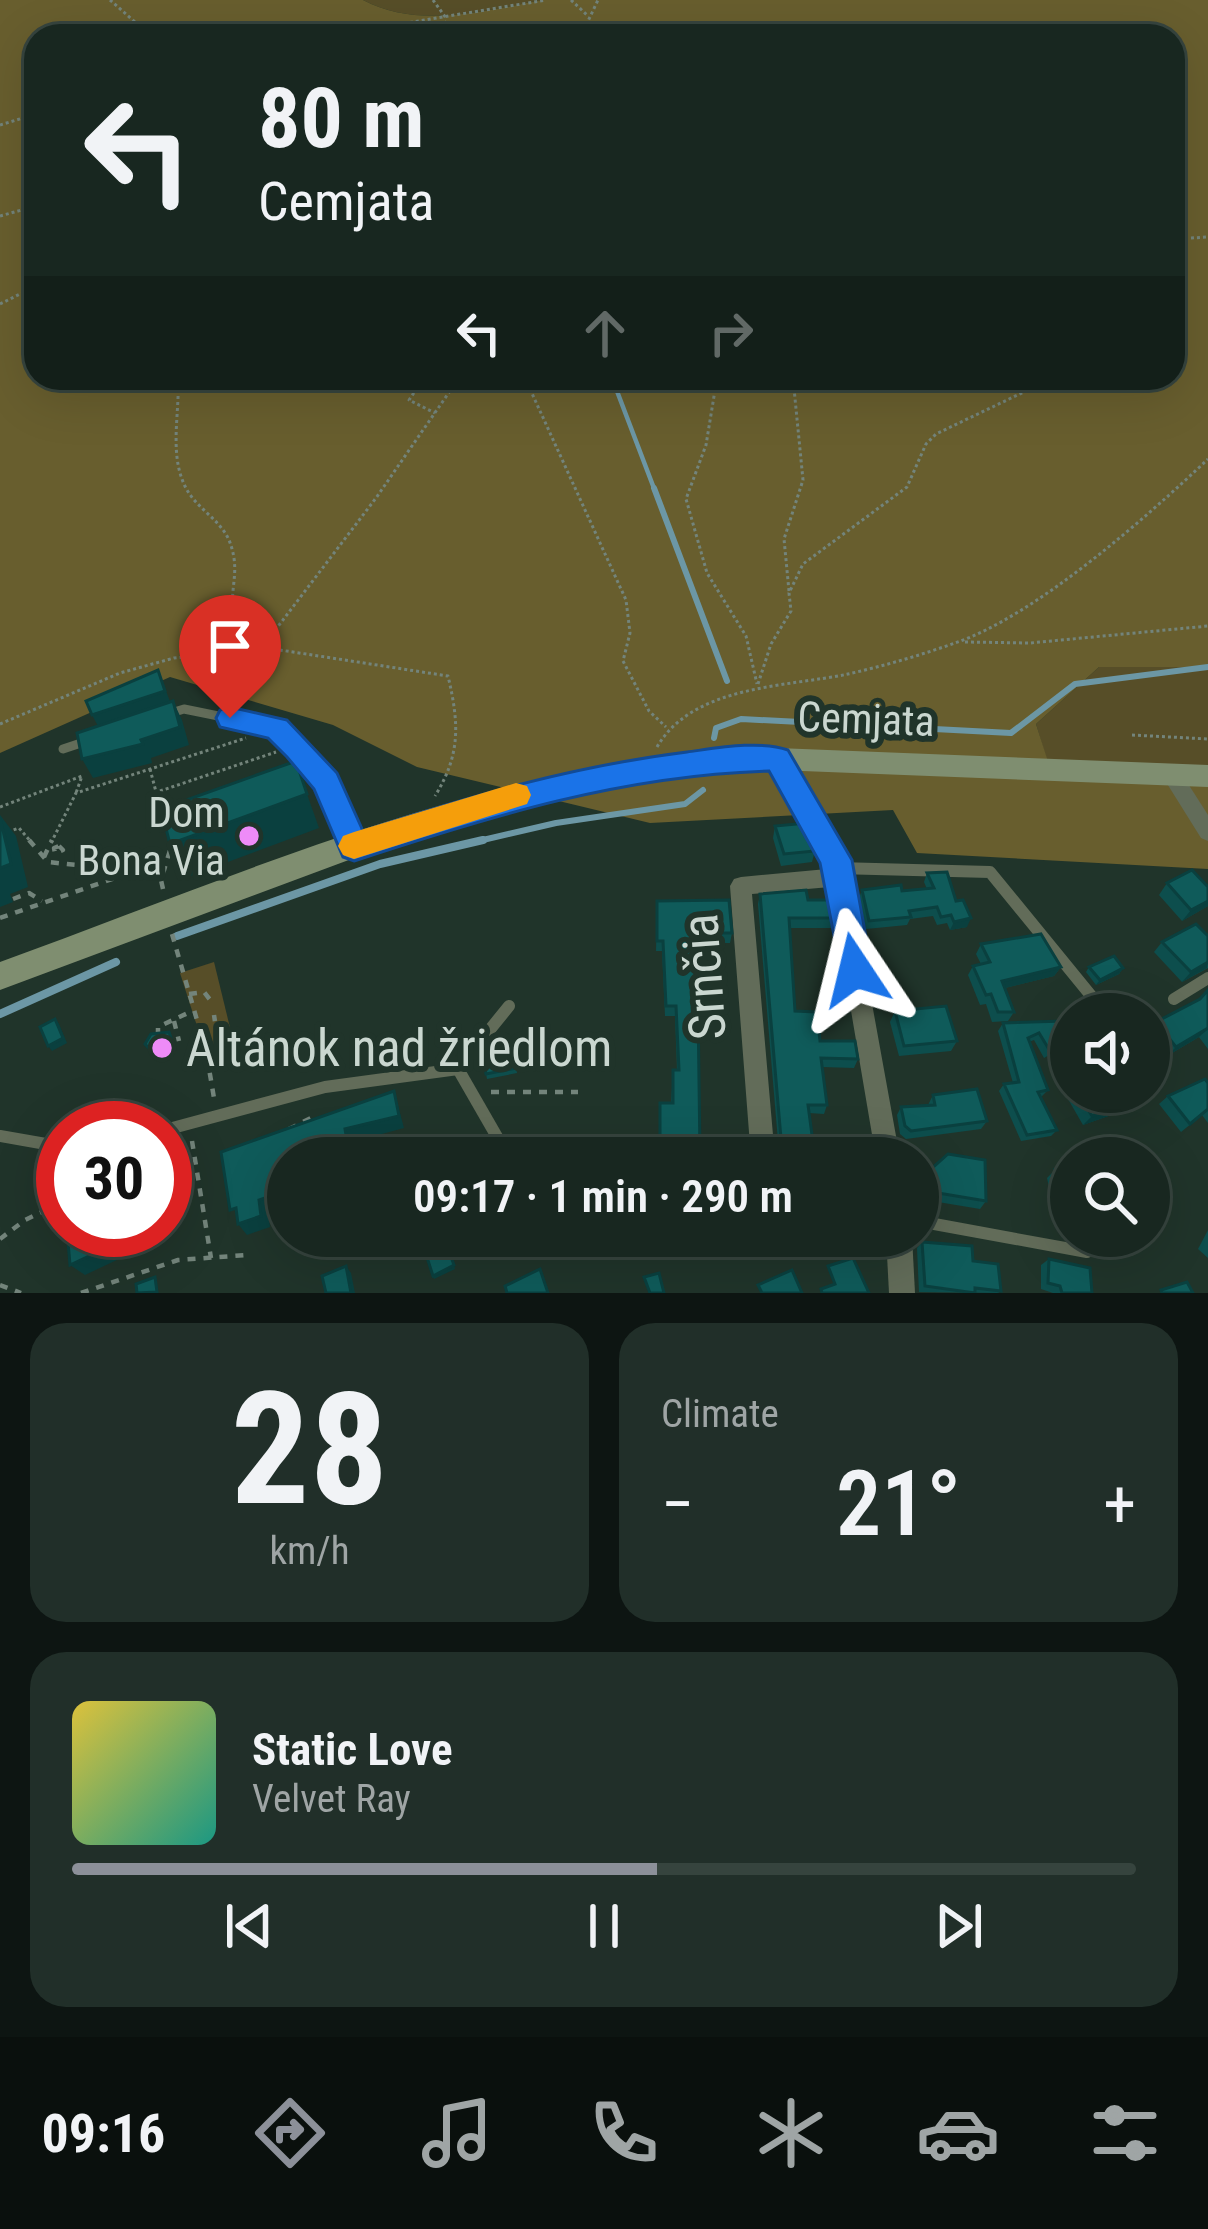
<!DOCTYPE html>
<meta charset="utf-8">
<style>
:root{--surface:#182720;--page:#212f29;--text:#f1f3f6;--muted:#9fa5a5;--line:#36443e;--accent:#8c9099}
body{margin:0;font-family:"Roboto Condensed",sans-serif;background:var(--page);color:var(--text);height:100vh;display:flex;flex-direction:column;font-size:45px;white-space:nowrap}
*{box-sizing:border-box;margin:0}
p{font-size:39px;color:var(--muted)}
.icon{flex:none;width:66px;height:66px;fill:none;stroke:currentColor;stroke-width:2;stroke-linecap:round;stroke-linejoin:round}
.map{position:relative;height:1293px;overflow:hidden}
.panel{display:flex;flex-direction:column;gap:30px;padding:30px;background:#0d1512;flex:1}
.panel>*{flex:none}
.guide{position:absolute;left:24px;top:24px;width:1161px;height:366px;border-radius:36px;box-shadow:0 12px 48px #0002,0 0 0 3px var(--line);background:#182720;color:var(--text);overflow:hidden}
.tools{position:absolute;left:1050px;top:993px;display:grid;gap:24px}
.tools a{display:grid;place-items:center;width:120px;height:120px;border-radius:50%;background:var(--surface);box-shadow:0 12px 48px #0002,0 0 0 3px var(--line);font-size:60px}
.speed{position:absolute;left:36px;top:1101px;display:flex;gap:24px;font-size:60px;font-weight:700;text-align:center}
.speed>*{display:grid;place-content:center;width:156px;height:156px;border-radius:50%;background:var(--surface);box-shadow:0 12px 48px #0002,0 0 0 3px var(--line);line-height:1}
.speed .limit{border:18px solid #d22;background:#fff;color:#111}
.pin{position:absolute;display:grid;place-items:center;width:102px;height:102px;color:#fff;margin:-123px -51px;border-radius:50% 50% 50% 0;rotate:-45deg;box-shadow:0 0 12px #0007}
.pin .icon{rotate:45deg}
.me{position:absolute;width:132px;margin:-66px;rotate:350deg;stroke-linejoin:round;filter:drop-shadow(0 0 9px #0008)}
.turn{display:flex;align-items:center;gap:42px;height:252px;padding:0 36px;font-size:54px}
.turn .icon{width:156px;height:156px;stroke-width:2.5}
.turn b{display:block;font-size:84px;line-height:102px}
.lanes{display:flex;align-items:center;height:114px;padding:0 36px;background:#0003;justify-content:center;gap:60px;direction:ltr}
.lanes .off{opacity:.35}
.big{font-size:90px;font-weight:600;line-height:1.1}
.panel .card{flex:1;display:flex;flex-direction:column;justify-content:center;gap:18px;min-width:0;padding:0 42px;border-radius:36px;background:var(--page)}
.panel .dial{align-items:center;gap:0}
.dial b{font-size:156px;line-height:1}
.song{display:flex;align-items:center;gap:36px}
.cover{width:144px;height:144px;border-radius:18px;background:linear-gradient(135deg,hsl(50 70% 55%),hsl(170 70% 35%))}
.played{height:12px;border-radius:6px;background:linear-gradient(90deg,var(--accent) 55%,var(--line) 55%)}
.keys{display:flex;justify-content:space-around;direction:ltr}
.heat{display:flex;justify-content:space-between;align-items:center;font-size:66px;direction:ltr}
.panel .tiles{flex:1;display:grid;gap:30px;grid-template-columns:1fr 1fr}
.card:last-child{grid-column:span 2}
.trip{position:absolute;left:267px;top:1137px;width:672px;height:120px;border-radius:60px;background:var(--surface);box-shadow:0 12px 48px #0002,0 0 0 3px var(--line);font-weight:600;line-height:120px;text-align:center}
.menu{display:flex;height:192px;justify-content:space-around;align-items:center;background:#0a100d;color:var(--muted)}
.menu .icon{width:84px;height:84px}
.menu .active{color:var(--accent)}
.menu b{font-size:54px;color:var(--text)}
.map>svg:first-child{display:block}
.green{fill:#574e28}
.forest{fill:#685e2e;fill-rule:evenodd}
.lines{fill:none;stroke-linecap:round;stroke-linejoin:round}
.stream-far2{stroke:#6c97a5;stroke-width:4.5}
.stream-far1{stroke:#6c97a5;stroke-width:6}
.stream{stroke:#6c97a5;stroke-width:8}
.path-far1{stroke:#73847b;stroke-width:3;stroke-dasharray:3 3;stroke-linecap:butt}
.path{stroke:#73847b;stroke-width:4.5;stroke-dasharray:8 8;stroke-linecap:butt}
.service-far1{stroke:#626c59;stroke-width:9}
.service{stroke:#626c59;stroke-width:12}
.minor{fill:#626c59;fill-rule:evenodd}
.secondary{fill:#7f8e70;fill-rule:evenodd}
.wall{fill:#0d4e4d}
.shaded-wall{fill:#0a403f}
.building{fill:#0f5b5a;stroke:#0a403f;stroke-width:3}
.route{fill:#1a73e8;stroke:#114b97;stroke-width:3}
.slow{fill:#f59e0b}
.poi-dot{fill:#ee8bf8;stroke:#20342a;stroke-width:4.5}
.labels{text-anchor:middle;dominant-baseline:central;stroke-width:12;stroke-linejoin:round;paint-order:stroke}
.street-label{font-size:42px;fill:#cad7d0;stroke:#20342a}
.poi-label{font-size:42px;fill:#cad7d0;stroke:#20342a;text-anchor:end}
.near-street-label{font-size:51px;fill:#cad7d0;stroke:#20342a}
.near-poi-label{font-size:51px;fill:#cad7d0;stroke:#20342a;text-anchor:start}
</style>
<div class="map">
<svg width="1208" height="1293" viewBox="0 0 1208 1293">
<rect width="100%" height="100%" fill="#20342a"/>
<g class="green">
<path d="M363,0h179c-58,11 -125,29 -179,0z"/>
<polygon points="1099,667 1208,667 1208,779 1051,774 1036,724"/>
<polygon points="214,962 234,1044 206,1054 180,973"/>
</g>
<path class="forest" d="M0,0h363c54,29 121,11 179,0h666v667h-109l-63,57 16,50 156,5v90l-291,-16 -24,-43 -243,13 -233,-56 -84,-42 -163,-48 -170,76zM36,36h1137v342h-1137z"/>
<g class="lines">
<polyline class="stream-far2" points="612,378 655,491"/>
<g class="stream-far1">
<polyline points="654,488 727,681"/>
<polyline points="714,738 716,728 741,719 1011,733 1075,684 1208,667"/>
<polyline points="470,843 556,823 685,804 703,790"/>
</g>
<g class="stream">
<polyline points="177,936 380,864 483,840"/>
<polyline points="0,1014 116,962"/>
</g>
<g class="path-far1">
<polyline points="110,0 151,36"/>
<polyline points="433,0 446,18"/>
<polyline points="571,0 587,15"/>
<polyline points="327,36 546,0"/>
<polyline points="427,36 446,21"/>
<polyline points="581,36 598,0"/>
<polyline points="0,125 36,114"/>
<polyline points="0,216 36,206"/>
<polyline points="1173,239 1208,237"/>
<polyline points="0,304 36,286"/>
<path d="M178,378c2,37 -10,78 9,112 11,19 33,30 42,50 18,45 -16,59 25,106l194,30c11,47 13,78 -13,120"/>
<polyline points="424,378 409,400 435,413"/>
<polyline points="525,378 626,600 630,633 623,661 649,711 666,727"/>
<polyline points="717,378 706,445 686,499 707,573 746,636 757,684"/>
<polyline points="789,591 784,539 803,480 793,378"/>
<polyline points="965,642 1030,643 1208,626"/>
<polyline points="758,684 771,644 791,611 789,593 803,564 907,487 926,444 936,434 1053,378"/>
<polyline points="0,724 120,673 174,658 243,651 273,633 376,498 459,378"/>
<polyline points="1132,735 1208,739"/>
<path d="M657,747c36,-62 129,-60 191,-73 36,-8 73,-19 107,-31 80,-27 191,-125 253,-184"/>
<polyline points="150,769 165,826"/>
<polyline points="160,791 276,752"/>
<polyline points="0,807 82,776 76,793"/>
<polyline points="8,832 19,828 32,843"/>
<polyline points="51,843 76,793 246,738"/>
</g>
<g class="path">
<polyline points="29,840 48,862 134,871 159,880"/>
<polygon points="59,846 63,850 55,853 54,848"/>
<polyline points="44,857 52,840"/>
<polyline points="163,889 161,880 171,847"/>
<polyline points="13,899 29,893 42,901"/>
<polyline points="0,918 132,872"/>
<polyline points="172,934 206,1051 214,1098"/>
<polyline points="189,994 204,992 211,1001"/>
<polyline points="174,1021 179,1041"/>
<polyline points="158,1036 158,1027 190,1012"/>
<polyline points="207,1050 217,1035 214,1015"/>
<polyline points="491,1092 578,1092"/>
<polyline points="289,1129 315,1116"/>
<polyline points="192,1141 211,1258"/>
<polyline points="165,1159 191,1141"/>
<polyline points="0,1239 25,1220 63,1202"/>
<polyline points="0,1285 21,1293"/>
<polyline points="81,1293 178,1260 247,1255"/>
</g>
<g class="service-far1">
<polyline points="171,713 184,709 277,728 326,782 352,842"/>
<polyline points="63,749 87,741"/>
</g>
<g class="service">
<polyline points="837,868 990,872 1106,1014"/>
<polyline points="1174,999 1208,978"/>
<polyline points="1149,1066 1157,1075"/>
<polyline points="458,1069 504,1149"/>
<polyline points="458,1069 509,1006"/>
<polyline points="165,1130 325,1087 458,1069"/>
<polyline points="0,1136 63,1147"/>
<polyline points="918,1221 1087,1252"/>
</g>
<g class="minor">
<polygon points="777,751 784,753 846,860 900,1158 876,1158 830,887 752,894 775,1158 751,1158 730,886 734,879 741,877 827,869 826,862 767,759 770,753"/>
<polygon points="1171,766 1178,768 1208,815 1208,841 1201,838 1161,774 1164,768"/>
<polygon points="886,1236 912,1236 915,1293 889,1293"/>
</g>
<path class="secondary" d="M777,748l431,17v22l-431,-17 -101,7 -100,17 -195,54 -381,142v-28c189,-69 378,-150 576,-190 67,-13 134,-19 201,-24z"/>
</g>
<g class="wall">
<polygon points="775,826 815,851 812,862 781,866 773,838"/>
<polygon points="927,873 956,901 967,927 950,930 947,923 937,925 933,916 910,919 907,925 866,929 859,898 862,890 902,891 927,889 924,882"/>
<polygon points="1167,883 1208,887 1208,906 1182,921 1159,895"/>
<polygon points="760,894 808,900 836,918 832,928 790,928 795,1011 820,1041 858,1059 854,1068 822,1067 827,1105 824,1114 809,1113 815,1158 777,1158 779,1153 758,904"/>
<polygon points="657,901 732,933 730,943 697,943 699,1158 666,1158 666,1145 659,1145 660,1103 671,1103 673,1070 677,1070 675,1016 665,1016 662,951 656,951"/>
<polygon points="1208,936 1208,968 1182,982 1154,952 1162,942"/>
<polygon points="981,944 1061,967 1054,976 1005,988 1014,1012 1008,1021 992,1022 986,1004 980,1005 968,975 973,966 981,964 976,954"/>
<polygon points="1089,967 1123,968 1119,974 1096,985 1086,972"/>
<polygon points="1208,990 1208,1049 1199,1037 1167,1056 1149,1033 1149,1029 1156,1022 1200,999"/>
<polygon points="895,1011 957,1041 951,1051 899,1056 890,1022"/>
<polygon points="1064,1021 1057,1029 1062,1044 1056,1051 1044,1058 1034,1040 1029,1042 1048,1090 1041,1097 1057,1130 1051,1136 1021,1141 999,1091 1004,1084 1013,1083 998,1031 1003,1023"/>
<polygon points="514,1050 517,1073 487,1079 483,1056"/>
<polygon points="1208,1083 1208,1123 1202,1115 1181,1132 1159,1104 1168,1096"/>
<polygon points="1074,1092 1115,1092 1114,1114 1083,1125 1068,1099"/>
<polygon points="933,1095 987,1121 981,1129 906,1139 900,1134 897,1115 901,1107 928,1105"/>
<polygon points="1055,1170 1071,1173 1071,1230 1058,1228 1047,1178"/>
<polygon points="929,1171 986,1201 980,1209 932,1201 932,1190 923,1179"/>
<polygon points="1208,1230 1208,1258 1198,1249"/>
<polygon points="478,1236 565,1236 565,1239 479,1239"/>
<polygon points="654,1236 670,1236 669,1242 654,1242"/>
<polygon points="922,1242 973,1261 1001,1291 998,1293 919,1292 917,1248"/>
<polygon points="1049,1259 1092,1293 1053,1293 1041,1289 1041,1265"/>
</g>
<g class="shaded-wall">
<polygon points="158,670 171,704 99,728 92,715"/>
<polygon points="173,701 182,720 189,745 151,758 152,763 93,778 82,759 141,740"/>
<polygon points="307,794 319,828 188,877 170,844"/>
<polygon points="0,815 16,836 28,887 10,894 13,902 0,907"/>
<polygon points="1208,901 1208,906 1182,921 1191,910"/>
<polygon points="971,918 967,927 950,930 954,922"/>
<polygon points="1208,962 1207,968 1182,982 1191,972"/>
<polygon points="1061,967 1054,976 997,990 1002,981"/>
<polygon points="1123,968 1119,974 1096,985 1100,980"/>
<polygon points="55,1019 59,1024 67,1043 52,1051 48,1046"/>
<polygon points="1208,1029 1199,1037 1167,1056 1176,1047"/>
<polygon points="169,1032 175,1046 170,1057 159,1061 156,1056"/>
<polygon points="394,1091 404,1128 352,1142 355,1158 350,1158 345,1129"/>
<polygon points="1123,1105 1114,1114 1083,1125 1092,1116"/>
<polygon points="288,1190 288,1204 268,1212 270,1227 247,1235 238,1224 259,1200"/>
<polygon points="142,1230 154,1230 155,1242 85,1275 70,1265"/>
<polygon points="341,1236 346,1236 346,1238 317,1250 314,1247"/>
<polygon points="454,1265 455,1269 434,1279 433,1276"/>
<polygon points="346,1266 351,1273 355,1293 351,1293"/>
</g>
<g class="building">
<polygon points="158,670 165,691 92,715 86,701"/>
<polygon points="173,701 180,727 141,740 143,744 82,759 77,733"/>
<polygon points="296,761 307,794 170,844 161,809"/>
<polygon points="0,818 11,864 0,868"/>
<polygon points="807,823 815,851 784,854 775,826"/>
<polygon points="1192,870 1208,887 1208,901 1191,910 1167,883"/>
<polygon points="947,872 956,901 963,900 971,918 954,922 951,915 941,917 937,907 909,911 911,917 869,921 862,890 901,885 902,891 934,888 927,873"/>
<polygon points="806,890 808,900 833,900 836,918 789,918 795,1011 817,1012 820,1041 855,1041 858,1059 821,1058 827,1105 808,1105 815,1157 778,1155 782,1150 760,894"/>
<polygon points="729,900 732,933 697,933 700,1153 696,1153 696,1158 667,1158 667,1137 660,1137 660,1103 673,1103 673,1070 679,1070 676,1006 666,1006 663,941 657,941 657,901"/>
<polygon points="1196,924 1208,936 1208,962 1191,972 1162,942"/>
<polygon points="1041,934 1061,967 1002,981 1014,1012 998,1012 991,994 986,995 973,966 990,962 981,944"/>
<polygon points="1114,956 1123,968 1100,980 1089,967"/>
<polygon points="1208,990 1208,1028 1176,1047 1156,1022 1200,999"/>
<polygon points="946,1006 957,1041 904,1046 895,1011"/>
<polygon points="55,1019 63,1038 48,1046 40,1027"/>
<polygon points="1064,1021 1056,1025 1062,1044 1050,1051 1039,1033 1028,1038 1048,1090 1038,1092 1057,1130 1027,1135 1004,1084 1019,1082 1003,1023"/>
<polygon points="169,1032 172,1041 166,1052 156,1056 145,1044 151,1034"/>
<polygon points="514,1050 516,1068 486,1074 483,1056"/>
<polygon points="1205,1079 1208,1083 1208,1109 1190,1124 1168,1096"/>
<polygon points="977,1089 987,1121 911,1131 905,1126 901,1107 935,1105 933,1095"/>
<polygon points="394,1091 399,1116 345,1129 350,1158 288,1158 288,1190 259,1200 261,1216 238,1224 236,1208 230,1210 221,1152"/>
<polygon points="1077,1092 1115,1092 1123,1105 1092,1116"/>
<polygon points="522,1140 563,1142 562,1158 520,1158"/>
<polygon points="867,1148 869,1158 822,1158 820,1149"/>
<polygon points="948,1154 985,1160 986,1201 938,1193 938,1182 929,1171"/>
<polygon points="1055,1170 1071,1173 1071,1221 1066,1221"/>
<polygon points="67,1230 142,1230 142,1231 70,1265"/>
<polygon points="311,1236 341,1236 314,1247"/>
<polygon points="444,1238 454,1265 433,1276 424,1248"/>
<polygon points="922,1242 972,1246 973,1261 998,1264 1001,1291 975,1288 975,1293 925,1286"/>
<polygon points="853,1258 869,1293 822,1293 821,1289 835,1284 828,1266"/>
<polygon points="1049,1259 1090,1268 1092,1293 1062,1293 1060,1286 1048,1283"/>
<polygon points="346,1266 351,1293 326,1293 322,1276"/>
<polygon points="540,1269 548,1293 507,1293 505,1286"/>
<polygon points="792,1270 802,1293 762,1293 758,1285"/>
<polygon points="659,1273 664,1293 650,1293 644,1277"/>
<polygon points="155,1277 157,1292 137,1293 136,1284"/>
<polygon points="1187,1282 1193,1293 1162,1293 1161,1290"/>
</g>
<path class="route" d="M230,707l57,13 50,53 26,58c107,-35 211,-65 324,-79 30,-4 72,-12 101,-2l64,110 20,110 -5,12 -12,4 -12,-4 -23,-119 -51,-92c-145,4 -278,45 -415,90l-11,-4 -29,-68 -27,-32 -19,-19 -48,-11 -4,-9 4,-8z"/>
<polygon class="slow" points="516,783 527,786 531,795 527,804 354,859 343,855 338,846 343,836 354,832"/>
<g class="poi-dot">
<circle cx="249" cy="836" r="12"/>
<circle cx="162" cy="1048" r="12"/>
</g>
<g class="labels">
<g class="street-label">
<text transform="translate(866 719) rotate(2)">Cemjata</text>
</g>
<g class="poi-label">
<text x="225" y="812">Dom<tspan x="225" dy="48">Bona Via</tspan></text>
</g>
<g class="near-street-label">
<text transform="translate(704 977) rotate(-94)">Srnčia</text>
</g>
<g class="near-poi-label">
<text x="186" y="1048">Altánok nad žriedlom</text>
</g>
</g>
</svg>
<div class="tools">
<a><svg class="icon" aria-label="sound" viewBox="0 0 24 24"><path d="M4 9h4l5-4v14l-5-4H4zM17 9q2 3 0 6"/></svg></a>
<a><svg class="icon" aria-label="search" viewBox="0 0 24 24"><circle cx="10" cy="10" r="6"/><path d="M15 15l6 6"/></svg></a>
</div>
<div class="speed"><div class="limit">30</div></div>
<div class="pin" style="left:230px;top:718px;background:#d93025"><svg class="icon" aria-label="arrive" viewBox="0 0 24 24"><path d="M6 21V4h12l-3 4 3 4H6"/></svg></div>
<svg class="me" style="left:855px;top:970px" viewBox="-20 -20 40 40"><path d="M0-17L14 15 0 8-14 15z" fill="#1a73e8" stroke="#fff" stroke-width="4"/></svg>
<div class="trip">09:17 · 1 min · 290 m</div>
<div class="guide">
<div class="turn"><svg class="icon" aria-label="left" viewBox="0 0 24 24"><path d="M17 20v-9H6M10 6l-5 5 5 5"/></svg><div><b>80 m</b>Cemjata</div></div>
<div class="lanes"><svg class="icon" aria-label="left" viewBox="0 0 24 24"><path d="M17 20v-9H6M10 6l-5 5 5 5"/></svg><svg class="icon off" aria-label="ahead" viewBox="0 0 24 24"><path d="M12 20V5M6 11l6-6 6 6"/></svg><svg class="icon off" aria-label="right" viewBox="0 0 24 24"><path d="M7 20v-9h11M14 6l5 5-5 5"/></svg></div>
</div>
</div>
<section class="panel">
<div class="tiles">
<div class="card dial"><b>28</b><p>km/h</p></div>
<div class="card"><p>Climate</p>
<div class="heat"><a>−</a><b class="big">21°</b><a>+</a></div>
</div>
<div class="card">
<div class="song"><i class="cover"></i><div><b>Static Love</b><p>Velvet Ray</p></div></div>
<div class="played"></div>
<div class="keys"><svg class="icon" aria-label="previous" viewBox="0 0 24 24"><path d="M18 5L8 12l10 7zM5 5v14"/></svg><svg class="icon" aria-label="pause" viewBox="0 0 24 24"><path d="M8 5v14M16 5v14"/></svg><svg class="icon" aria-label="next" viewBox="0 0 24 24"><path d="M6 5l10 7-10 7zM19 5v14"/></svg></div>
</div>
</div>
</section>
<nav class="menu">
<b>09:16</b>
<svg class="icon active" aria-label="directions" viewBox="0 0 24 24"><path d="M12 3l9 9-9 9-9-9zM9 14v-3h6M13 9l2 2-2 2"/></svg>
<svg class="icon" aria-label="music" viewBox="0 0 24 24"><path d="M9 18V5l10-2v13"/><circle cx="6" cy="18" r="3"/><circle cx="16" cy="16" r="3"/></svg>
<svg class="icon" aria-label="phone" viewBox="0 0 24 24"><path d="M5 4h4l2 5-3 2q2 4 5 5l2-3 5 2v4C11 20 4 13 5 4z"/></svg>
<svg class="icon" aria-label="climate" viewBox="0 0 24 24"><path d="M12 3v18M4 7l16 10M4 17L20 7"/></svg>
<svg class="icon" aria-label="car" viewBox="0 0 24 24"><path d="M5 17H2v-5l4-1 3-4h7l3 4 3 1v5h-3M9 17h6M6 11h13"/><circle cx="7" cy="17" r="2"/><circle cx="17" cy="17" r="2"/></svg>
<svg class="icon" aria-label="filters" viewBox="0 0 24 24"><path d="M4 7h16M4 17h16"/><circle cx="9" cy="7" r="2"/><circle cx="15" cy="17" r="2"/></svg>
</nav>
